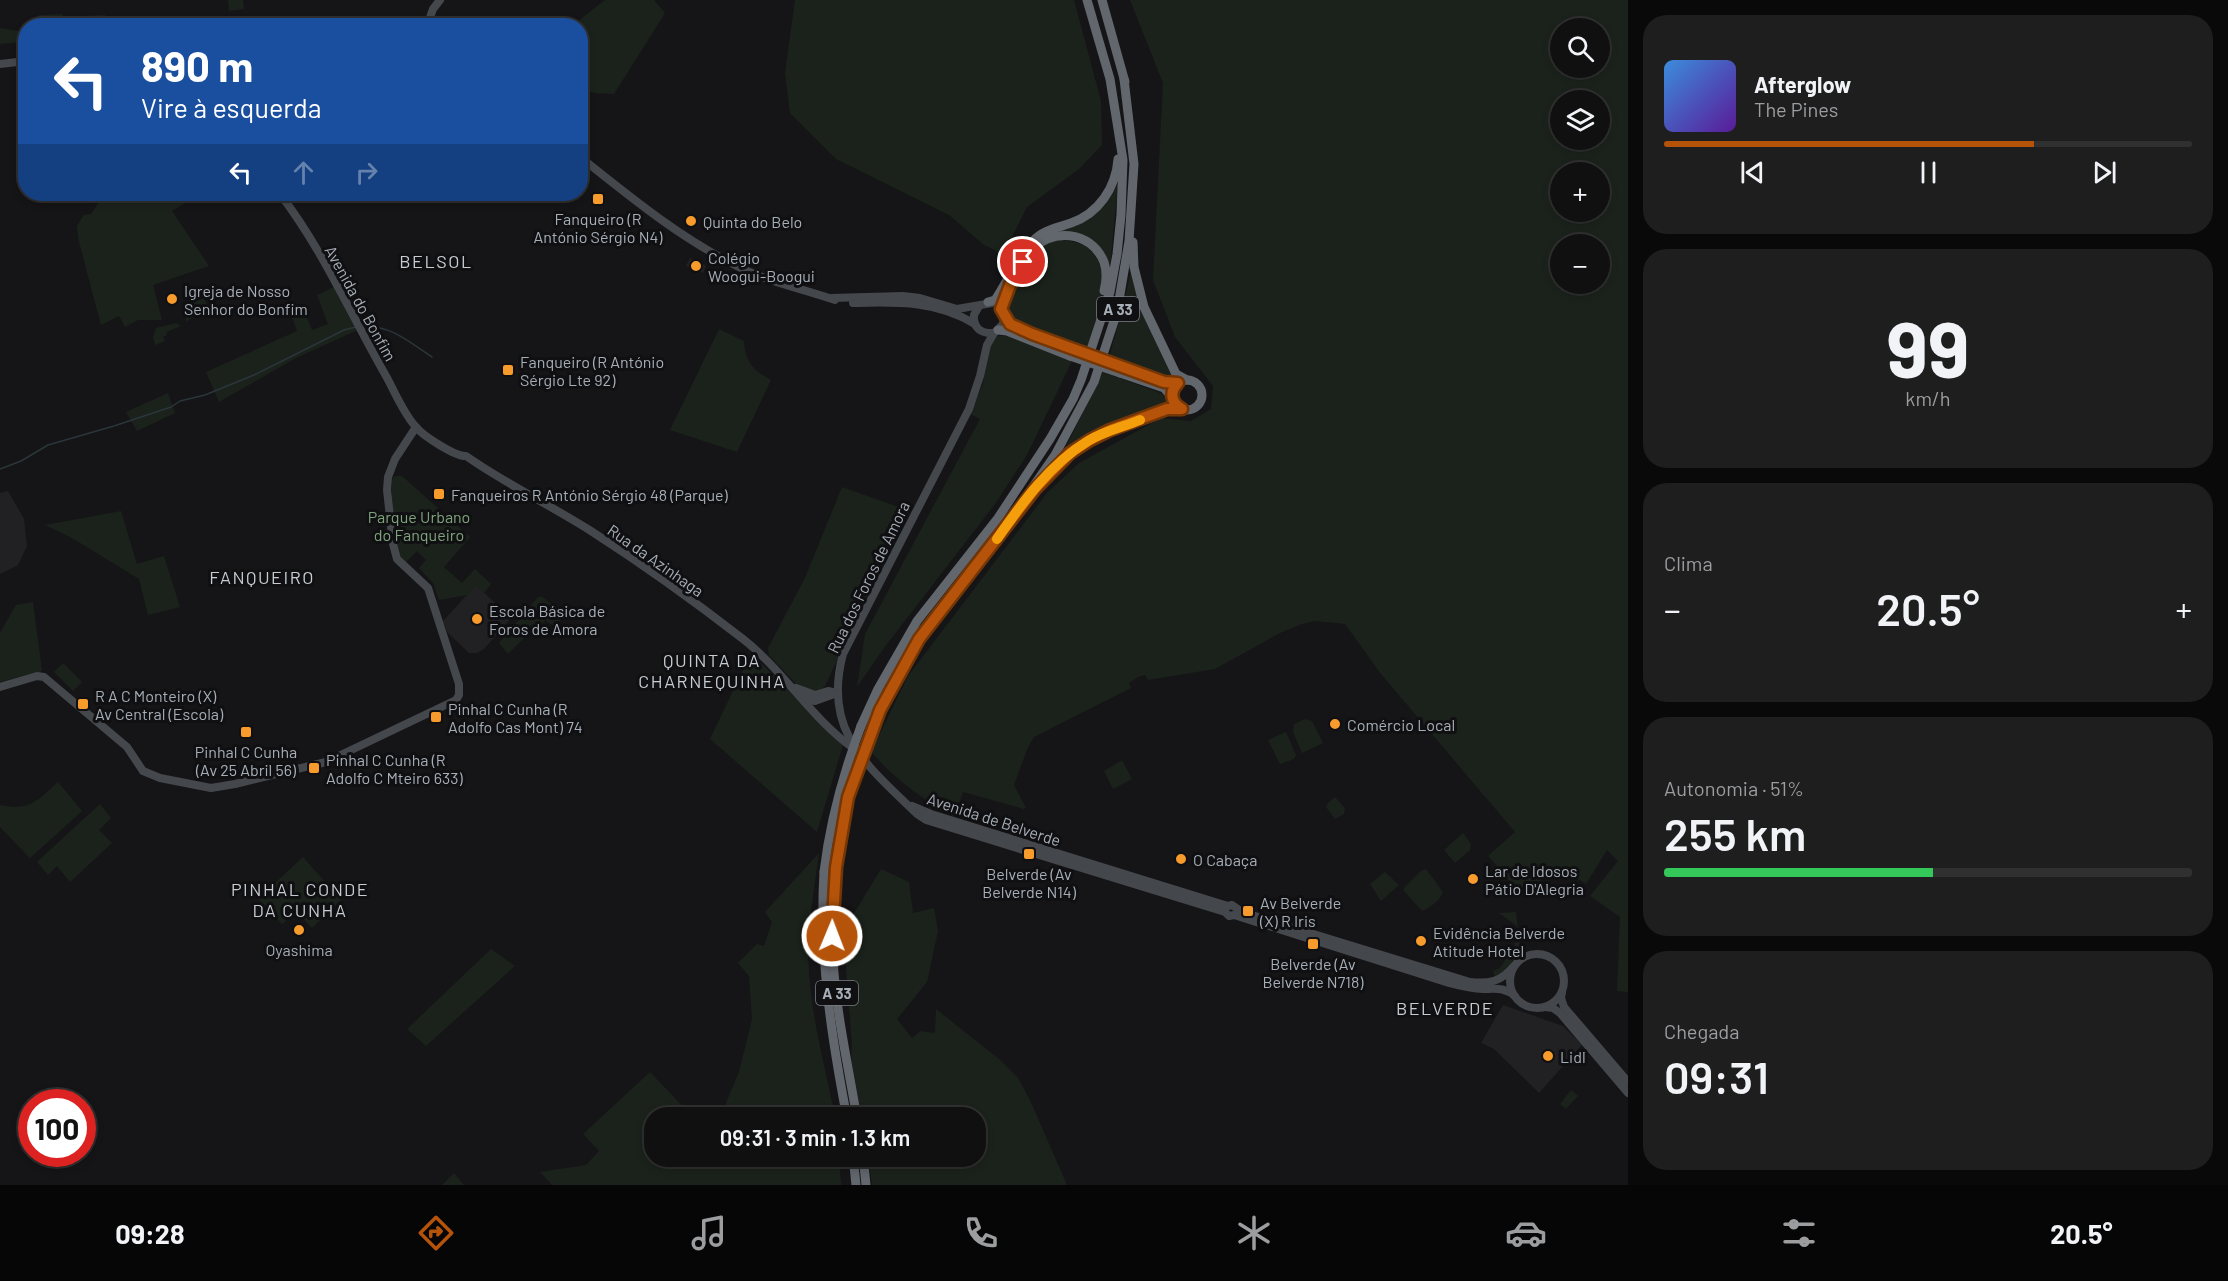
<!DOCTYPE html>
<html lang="pt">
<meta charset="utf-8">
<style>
:root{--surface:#101011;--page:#1e1e1f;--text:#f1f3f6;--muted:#9c9d9f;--line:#303031;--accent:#b45309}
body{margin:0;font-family:Barlow,sans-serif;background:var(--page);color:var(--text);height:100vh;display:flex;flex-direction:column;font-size:22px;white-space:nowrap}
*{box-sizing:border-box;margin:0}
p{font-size:20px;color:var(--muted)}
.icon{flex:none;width:33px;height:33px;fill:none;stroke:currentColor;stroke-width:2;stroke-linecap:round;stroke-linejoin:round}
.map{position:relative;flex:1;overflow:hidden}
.side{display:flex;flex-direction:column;gap:15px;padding:15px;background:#090909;width:600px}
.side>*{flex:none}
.top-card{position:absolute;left:18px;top:18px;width:570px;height:183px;border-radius:24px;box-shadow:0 3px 9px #0003,0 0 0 2px var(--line);background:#1a4fa0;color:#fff;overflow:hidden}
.buttons{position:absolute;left:1550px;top:18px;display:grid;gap:12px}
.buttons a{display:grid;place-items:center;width:60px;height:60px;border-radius:50%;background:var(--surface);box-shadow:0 3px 9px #0003,0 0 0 2px var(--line);font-size:30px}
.speed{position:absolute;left:18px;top:1089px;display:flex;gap:12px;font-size:30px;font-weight:700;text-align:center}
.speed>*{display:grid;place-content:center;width:78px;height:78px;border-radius:50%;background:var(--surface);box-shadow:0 3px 9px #0003,0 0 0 2px var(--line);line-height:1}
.speed .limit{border:9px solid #d22;background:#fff;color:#111}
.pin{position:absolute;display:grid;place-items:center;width:51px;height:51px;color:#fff;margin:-26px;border:3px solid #fff;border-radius:50%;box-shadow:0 2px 6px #0007}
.me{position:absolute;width:66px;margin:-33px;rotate:1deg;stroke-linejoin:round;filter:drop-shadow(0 0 4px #0008)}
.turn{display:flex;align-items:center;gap:21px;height:126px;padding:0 24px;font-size:27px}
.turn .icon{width:78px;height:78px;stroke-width:2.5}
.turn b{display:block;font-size:42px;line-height:51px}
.lanes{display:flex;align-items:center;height:57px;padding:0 24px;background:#0003;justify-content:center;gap:30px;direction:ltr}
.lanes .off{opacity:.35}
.big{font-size:45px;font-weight:600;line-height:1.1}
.side .tile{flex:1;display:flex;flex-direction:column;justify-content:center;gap:9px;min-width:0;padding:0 21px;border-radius:24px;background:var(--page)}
.side .dial{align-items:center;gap:0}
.dial b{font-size:78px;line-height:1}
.song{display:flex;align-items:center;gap:18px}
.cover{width:72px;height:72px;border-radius:9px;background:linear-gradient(135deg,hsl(210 70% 55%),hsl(270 70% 35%))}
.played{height:6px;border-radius:3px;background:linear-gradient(90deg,var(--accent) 70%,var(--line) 70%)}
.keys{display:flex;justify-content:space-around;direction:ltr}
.heat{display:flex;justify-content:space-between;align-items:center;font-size:33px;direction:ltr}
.charge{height:9px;border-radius:4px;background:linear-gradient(90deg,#34c759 51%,var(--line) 0)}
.trip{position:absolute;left:644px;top:1107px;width:342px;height:60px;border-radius:24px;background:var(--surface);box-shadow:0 3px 9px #0003,0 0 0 2px var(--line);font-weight:600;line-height:60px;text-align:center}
.tab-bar{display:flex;height:96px;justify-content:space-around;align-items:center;background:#060607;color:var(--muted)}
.tab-bar .icon{width:42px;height:42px}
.tab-bar .on{color:var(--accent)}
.tab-bar b{font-size:27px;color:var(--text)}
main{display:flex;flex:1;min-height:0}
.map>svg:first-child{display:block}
.built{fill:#212124}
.green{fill:#1b221b;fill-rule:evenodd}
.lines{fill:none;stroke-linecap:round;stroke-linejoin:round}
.stream{stroke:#2b363b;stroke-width:1.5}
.secondary{stroke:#44474c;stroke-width:8}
.highway{stroke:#62666d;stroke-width:9}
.highway-bridge{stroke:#62666d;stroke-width:9}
.route-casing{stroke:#753606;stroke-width:15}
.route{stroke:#b45309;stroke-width:10}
.slow{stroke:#f59e0b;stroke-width:10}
.poi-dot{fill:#f79b2c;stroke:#101012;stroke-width:2}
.labels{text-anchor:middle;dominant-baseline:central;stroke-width:6;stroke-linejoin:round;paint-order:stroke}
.shield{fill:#101012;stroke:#797f86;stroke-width:1.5}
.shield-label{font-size:15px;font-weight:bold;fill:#a6aeb7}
.poi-label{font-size:16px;fill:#a6aeb7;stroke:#101012;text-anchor:start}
.street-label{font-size:16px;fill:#a6aeb7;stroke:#101012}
.park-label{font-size:16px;fill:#7fa37d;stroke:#101012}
.neighbourhood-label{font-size:18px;letter-spacing:1.5px;fill:#c7ccd3;stroke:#101012}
</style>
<main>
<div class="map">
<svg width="1628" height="1185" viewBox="0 0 1628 1185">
<rect width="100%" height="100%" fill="#151517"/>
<g class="built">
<polygon points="690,258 706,266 703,273 686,266"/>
<polygon points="8,491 24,519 27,546 18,565 0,574 0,493"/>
<polygon points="476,585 511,618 484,649 477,653 469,653 447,632 443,621"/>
<polygon points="1503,1005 1563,1026 1582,1045 1539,1093 1494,1049 1481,1043"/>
</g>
<g class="green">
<polygon points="228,0 243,0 244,9 229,11"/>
<polygon points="605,0 654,0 665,13 614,94 595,93 581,89 580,26 573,25"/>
<polygon points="795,0 1074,0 1101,101 1102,145 1079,169 1027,207 1013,235 1007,262 995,250 984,245 949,215 836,159 790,113 785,73"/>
<path d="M1130,0h498v992l-11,-1 3,-74 -30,-21 28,-35 -11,-11 -21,34 -28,-18 -35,30 -35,-40 27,-24 -134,-158 -36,-50 -31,-3 -12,3 -22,9 -65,36 -67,11 -3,-5 -7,2 -9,6 2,5 -97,49 -6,10 -14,38 12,23 -2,1 -61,-17 -9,25c-34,-20 -56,-35 -83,-65l37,-76 139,-183 32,-30 82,-45 30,3 20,-12 2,-23 -38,-49 -22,-57 10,-197zM1560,28h39v40h-39zM1560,100h39v40h-39zM1560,172h39v40h-39zM1560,244h39v40h-39z"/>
<polygon points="63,14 63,21 37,22 39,15"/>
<polygon points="105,15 105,25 84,25 84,16"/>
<polygon points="0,28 25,32 23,36 23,42 0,44"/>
<polygon points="1116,184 1118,185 1110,266 1108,265 1104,256 1061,233 1061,230 1081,222"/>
<polygon points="100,194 187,194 190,200 172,211 209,266 153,285 162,320 138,320 125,327 119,316 101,325 78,238 77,226 84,215 91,214 99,202"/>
<path d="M1061,240c65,4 37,69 26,109l-66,-24 -10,-8 -3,-9 2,-11 22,-42 10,-10z"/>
<polygon points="1131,271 1178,377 1173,380 1109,357 1120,319"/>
<polygon points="336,286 360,329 296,358 219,402 206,372 297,331 291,314 302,306 312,330 328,324 317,295"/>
<polygon points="199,287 208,307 186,322 186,316"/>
<polygon points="177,323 181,326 166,332 167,335 163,337 165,341 155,345 153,337 156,328"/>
<path d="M719,329l25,12c1,21 9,29 27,39l-34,72 -67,-22z"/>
<polygon points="998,336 1009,336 1072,361 1027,455 995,504 884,648 857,687 865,634 980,419 970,414 983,384 988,345"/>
<polygon points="1103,372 1163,394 1167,398 1170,406 1108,428 1092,435 1065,454 1063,453"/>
<polygon points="168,393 175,413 137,431 126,412"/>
<path d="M396,476h6l68,61 -26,30 18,16 13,-14 16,15 -7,9 -8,-8 -9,10 -28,5 -6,-17 -14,-15 7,-8 -9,-9 -11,11c-2,-1 -5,-5 -7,-7 -5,-11 -10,-66 -6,-78z"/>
<polygon points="842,487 907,510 825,686 816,693 799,687 769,655 768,648 805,578"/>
<polygon points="121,511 137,564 164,556 180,607 148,615 139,579 72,538 45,525"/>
<polygon points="538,597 543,597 564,615 555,627 545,620 539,629 531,631 508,654 499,643"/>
<polygon points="33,602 42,671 0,682 0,633 16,605"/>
<polygon points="751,653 843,745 817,832 710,739"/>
<polygon points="63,663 82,682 73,691 54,672"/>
<polygon points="1305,719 1312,721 1323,743 1302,753 1293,732 1294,724"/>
<polygon points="1286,732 1296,755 1294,759 1280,764 1268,740"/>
<polygon points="1122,760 1132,779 1113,789 1104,771"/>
<path d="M58,782l24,29 -52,47 -30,-31v-22c30,6 37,-4 58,-23z"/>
<polygon points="1335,797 1345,808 1344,814 1335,819 1326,807 1328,803"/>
<polygon points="100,804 111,818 99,830 112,843 70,882 57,866 48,875 37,862"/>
<polygon points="1463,833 1471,844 1470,850 1455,863 1444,850"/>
<path d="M819,853c-5,39 -13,80 -10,119 3,50 17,97 26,145h-115l19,-45 13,-53 -3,-43 -11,-13 19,-19 7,2 8,-24 -7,-10z"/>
<polygon points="303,857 341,900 312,928 297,912 282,924 258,899"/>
<polygon points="881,869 909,882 913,913 934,908 938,931 927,982 897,1019 912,1038 921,1031 935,1033 936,1009 999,1059 1018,1078 1030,1100 1067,1185 872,1185 868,1157 975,1156 975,1118 862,1117 851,1061 852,1045 842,917 853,915"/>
<path d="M1426,869l17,23c-2,7 -13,16 -21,19l-18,-20v-3l17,-17z"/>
<polygon points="1385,872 1399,885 1381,901 1370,884"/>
<polygon points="1516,912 1519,938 1517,926 1499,913"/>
<path d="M1518,942l2,1c0,15 -13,27 -25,34l-2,-6 7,-3 15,-22 -1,-3z"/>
<polygon points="491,949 515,966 426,1046 407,1029"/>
<polygon points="650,1072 693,1117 654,1118 654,1156 839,1157 841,1185 552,1185 540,1172 586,1165 599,1151 583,1134"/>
<polygon points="1571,1090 1578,1096 1566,1109 1560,1104"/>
<polygon points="454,1173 464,1185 442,1185"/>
</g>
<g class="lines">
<g class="stream">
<path d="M364,326c28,0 45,16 68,31"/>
<polyline points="0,469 21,461 48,445 114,426 171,407 180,401 205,395 254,375 344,330 356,327"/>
</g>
<g class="secondary">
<polyline points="427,26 433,9 440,0"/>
<polyline points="0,64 26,61"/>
<path d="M580,157c48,38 96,78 151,106 33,18 69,25 104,37"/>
<path d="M280,194c43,56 71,121 106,182 9,16 17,37 30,51 7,9 40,30 50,29 40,28 84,49 125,75 53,34 103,70 152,108 41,32 68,79 110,109"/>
<polyline points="831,298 903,296 920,298 957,309 992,303"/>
<path d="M853,303c43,-1 83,-3 122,21"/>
<path d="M979,306l-5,9c-1,13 7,19 20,18"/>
<path d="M1004,314l-1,10 -9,9 -7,12 -7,31 -11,33 -126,245c-21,78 24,111 74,160l9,6 299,92 4,4 5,-1 215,68c11,3 22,6 34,6 13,0 21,-2 32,7"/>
<polyline points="0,687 37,676 44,677 127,747 143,771 160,778 211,788 235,784 326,762 456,700 459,695 459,684 428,588 397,559 393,544 387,490 388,477 395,459 416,427"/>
<polyline points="796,688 815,695 828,691 837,693"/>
<polyline points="802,698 815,701 837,693"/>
<path d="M912,806l19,8 297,92 4,-1 10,7 13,4 215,66c19,2 31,0 44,-16"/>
<circle cx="1537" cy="981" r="27"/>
<polyline points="1562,992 1561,998 1564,1007 1628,1082"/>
<polyline points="1545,1007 1553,1008 1560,1013 1628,1093"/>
</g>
<g class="highway">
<polyline points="1102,0 1125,82"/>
<polyline points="1133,242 1134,267 1144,307 1176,374 1187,380"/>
<path d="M1029,253c21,-26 62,-23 75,9 3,9 2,21 0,29"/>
<path d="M988,302l7,-2c13,-19 22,-43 38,-59 10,-11 24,-13 38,-18 27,-9 45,-35 47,-64"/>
<polyline points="1001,309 1009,285"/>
<polyline points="1004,316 1010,324 1072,349"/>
<polyline points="998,330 1007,331 1070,356"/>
<polyline points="1122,366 1164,382 1178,383"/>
<polyline points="1120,373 1164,388 1172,397"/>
<circle cx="1187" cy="395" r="15"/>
<polyline points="1043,480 1070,453 1090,440 1167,409 1182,409"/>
<polyline points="861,726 878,689 917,621 998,518 1050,439 1073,399 1081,380 1110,292 1117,254 1121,215 1123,160 1110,79 1087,0"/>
<polyline points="873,728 902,668 919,639 988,552 1055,455 1094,382 1117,312 1129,241 1134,164 1124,79"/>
<path d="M836,867c-3,30 -5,61 -3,92 3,53 15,106 24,159"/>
<path d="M824,872c-5,84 7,163 23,246"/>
<polyline points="853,1156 856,1185"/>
<polyline points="863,1156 866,1185"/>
</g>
<g class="highway-bridge">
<polyline points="1072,349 1122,366"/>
<polyline points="1070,356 1120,373"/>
<path d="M836,867c5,-49 18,-94 37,-139"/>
<path d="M824,872c6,-51 19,-98 37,-146"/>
</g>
</g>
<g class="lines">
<defs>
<path id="route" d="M832,936l4,-69 12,-70 32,-87 39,-71 116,-150 35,-36 20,-13 20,-10 57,-21h15c-11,-6 -13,-17 -4,-26l-14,-1 -132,-48 -22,-10 -9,-15 9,-24 13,-23"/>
</defs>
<use href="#route" class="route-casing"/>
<use href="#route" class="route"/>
<path class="slow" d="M997,539c25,-36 53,-75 91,-98 16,-10 35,-14 52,-21"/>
</g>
<g class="poi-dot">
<rect x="592" y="193" width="12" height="12" rx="3"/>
<circle cx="691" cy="221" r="6"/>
<circle cx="696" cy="266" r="6"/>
<circle cx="172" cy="299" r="6"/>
<rect x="502" y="364" width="12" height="12" rx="3"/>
<rect x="433" y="488" width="12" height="12" rx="3"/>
<circle cx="477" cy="619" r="6"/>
<rect x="77" y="698" width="12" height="12" rx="3"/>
<rect x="430" y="711" width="12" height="12" rx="3"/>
<circle cx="1335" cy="724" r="6"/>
<rect x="240" y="726" width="12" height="12" rx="3"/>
<rect x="308" y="762" width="12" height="12" rx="3"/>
<rect x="1023" y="848" width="12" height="12" rx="3"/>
<circle cx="1181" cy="859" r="6"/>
<circle cx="1473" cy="879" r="6"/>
<rect x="1242" y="905" width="12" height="12" rx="3"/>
<circle cx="299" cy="930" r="6"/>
<circle cx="1421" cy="941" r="6"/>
<rect x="1307" y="938" width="12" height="12" rx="3"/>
<circle cx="1548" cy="1056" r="6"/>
</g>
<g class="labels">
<g class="shield">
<rect x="1097" y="297" width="42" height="24" rx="4.5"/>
<rect x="816" y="981" width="42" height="24" rx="4.5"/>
</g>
<g class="shield-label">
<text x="1118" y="309">A 33</text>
<text x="837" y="993">A 33</text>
</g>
<g class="poi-label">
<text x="598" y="218" text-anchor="middle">Fanqueiro (R<tspan x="598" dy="18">António Sérgio N4)</tspan></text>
<text x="703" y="221">Quinta do Belo</text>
<text x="708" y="257">Colégio<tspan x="708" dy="18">Woogui-Boogui</tspan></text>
<text x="184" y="290">Igreja de Nosso<tspan x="184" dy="18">Senhor do Bonfim</tspan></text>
<text x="520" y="361">Fanqueiro (R António<tspan x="520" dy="18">Sérgio Lte 92)</tspan></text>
<text x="451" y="494">Fanqueiros R António Sérgio 48 (Parque)</text>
<text x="489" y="610">Escola Básica de<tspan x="489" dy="18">Foros de Amora</tspan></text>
<text x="95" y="695">R A C Monteiro (X)<tspan x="95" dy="18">Av Central (Escola)</tspan></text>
<text x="448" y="708">Pinhal C Cunha (R<tspan x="448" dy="18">Adolfo Cas Mont) 74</tspan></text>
<text x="1347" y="724">Comércio Local</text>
<text x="246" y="751" text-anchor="middle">Pinhal C Cunha<tspan x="246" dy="18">(Av 25 Abril 56)</tspan></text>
<text x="326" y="759">Pinhal C Cunha (R<tspan x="326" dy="18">Adolfo C Mteiro 633)</tspan></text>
<text x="1193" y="859">O Cabaça</text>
<text x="1485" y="870">Lar de Idosos<tspan x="1485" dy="18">Pátio D'Alegria</tspan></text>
<text x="1029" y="873" text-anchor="middle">Belverde (Av<tspan x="1029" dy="18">Belverde N14)</tspan></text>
<text x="1260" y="902">Av Belverde<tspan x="1260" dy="18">(X) R Iris</tspan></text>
<text x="1433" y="932">Evidência Belverde<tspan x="1433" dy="18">Atitude Hotel</tspan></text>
<text x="299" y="949" text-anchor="middle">Oyashima</text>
<text x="1313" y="963" text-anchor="middle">Belverde (Av<tspan x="1313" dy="18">Belverde N718)</tspan></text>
<text x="1560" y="1056">Lidl</text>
</g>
<g class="street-label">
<text transform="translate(361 303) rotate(61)">Avenida do Bonfim</text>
<text transform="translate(656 560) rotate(35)">Rua da Azinhaga</text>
<text transform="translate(868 577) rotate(-64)">Rua dos Foros de Amora</text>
<text transform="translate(994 819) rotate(18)">Avenida de Belverde</text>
</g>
<g class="park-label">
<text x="419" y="516">Parque Urbano<tspan x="419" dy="18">do Fanqueiro</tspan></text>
</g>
<g class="neighbourhood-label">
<text x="436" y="261">BELSOL</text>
<text x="262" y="577">FANQUEIRO</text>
<text x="712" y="660">QUINTA DA<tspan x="712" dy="21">CHARNEQUINHA</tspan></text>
<text x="300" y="889">PINHAL CONDE<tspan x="300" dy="21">DA CUNHA</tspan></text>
<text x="1445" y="1008">BELVERDE</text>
</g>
</g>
</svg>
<div class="buttons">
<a><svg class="icon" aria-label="search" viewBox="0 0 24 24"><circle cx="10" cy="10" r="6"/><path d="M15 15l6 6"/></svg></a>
<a><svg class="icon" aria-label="layers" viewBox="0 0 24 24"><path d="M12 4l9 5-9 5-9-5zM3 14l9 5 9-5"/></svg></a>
<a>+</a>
<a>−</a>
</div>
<div class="speed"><div class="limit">100</div></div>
<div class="pin" style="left:1023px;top:262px;background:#d93025"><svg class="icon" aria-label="arrive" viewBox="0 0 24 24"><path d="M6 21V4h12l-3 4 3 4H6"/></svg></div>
<svg class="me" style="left:832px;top:936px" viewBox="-20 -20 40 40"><circle r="17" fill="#b45309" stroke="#fff" stroke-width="3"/><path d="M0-11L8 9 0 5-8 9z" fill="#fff"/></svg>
<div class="trip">09:31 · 3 min · 1.3 km</div>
<div class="top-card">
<div class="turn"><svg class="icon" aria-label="left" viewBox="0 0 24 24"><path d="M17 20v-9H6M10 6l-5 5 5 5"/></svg><div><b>890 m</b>Vire à esquerda</div></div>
<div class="lanes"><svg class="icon" aria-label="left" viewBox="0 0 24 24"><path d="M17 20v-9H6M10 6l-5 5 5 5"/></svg><svg class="icon off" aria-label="ahead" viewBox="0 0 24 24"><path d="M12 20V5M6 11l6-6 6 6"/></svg><svg class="icon off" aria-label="right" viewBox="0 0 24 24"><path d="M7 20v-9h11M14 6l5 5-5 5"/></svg></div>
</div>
</div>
<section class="side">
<div class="tile">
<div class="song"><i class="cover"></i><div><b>Afterglow</b><p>The Pines</p></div></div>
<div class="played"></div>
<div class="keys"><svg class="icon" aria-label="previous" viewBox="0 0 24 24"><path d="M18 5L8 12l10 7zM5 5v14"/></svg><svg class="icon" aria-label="pause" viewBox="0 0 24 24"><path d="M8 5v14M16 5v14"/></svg><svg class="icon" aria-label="next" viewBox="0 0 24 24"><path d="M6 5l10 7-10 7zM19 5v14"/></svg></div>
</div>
<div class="tile dial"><b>99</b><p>km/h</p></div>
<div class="tile"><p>Clima</p>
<div class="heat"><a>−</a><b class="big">20.5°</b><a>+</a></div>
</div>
<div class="tile"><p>Autonomia · 51%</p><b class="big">255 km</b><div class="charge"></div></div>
<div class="tile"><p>Chegada</p><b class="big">09:31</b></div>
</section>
</main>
<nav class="tab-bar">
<b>09:28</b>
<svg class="icon on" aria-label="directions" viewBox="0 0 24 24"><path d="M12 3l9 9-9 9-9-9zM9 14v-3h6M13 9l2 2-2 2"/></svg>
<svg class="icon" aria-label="music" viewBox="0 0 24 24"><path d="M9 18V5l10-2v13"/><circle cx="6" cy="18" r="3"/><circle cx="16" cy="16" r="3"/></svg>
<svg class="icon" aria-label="phone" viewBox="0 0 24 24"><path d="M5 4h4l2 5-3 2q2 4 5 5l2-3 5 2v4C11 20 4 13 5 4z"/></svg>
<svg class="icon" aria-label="climate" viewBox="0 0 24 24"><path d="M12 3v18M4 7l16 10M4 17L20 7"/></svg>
<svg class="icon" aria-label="car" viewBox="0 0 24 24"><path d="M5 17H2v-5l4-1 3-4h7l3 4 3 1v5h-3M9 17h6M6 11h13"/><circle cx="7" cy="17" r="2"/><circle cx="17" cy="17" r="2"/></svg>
<svg class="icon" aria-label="filters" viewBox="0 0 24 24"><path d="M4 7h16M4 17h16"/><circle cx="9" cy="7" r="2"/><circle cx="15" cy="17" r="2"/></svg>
<b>20.5°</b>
</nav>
